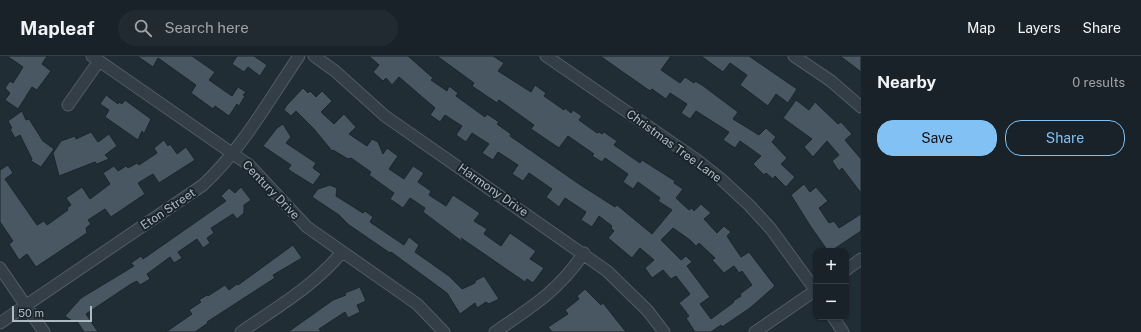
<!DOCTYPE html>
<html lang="en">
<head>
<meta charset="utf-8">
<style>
	:root { --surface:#182228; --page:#212a30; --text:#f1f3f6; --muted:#9fa4a8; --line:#363f45; --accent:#82c1f3 }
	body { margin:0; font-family:"Public Sans",sans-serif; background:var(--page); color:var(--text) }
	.controls { position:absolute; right:12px; bottom:12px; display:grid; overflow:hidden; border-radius:8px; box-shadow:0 1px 3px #0004 }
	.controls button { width:36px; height:36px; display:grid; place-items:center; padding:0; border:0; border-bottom:1px solid var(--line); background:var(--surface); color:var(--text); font:20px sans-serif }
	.scale { position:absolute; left:12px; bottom:10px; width:80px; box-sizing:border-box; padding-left:4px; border:2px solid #adb9c3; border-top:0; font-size:11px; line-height:14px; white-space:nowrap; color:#adb9c3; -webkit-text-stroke:3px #19232a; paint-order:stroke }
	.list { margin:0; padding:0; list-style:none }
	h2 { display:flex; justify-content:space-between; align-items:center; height:52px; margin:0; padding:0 16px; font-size:17px }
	h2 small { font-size:13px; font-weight:400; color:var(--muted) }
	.actions { display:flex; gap:8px; padding:12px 16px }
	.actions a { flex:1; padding:9px 0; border:1px solid var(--accent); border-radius:16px; text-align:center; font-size:14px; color:var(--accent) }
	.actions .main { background:var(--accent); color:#111 }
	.icon { flex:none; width:22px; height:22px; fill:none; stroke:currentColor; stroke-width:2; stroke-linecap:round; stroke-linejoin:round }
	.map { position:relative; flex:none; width:861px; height:276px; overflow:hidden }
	header { display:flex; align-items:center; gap:24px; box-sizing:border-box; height:56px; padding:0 20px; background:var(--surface); border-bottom:1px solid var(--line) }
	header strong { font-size:19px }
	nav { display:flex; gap:22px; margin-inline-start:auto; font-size:14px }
	.search { width:280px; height:36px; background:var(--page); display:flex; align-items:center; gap:10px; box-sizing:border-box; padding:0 14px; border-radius:22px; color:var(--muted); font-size:15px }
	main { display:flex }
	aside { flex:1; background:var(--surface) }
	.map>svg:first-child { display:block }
	.building { fill:#485761; stroke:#1b252c; fill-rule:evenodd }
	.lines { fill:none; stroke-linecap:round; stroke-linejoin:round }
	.minor-casing { stroke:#515c64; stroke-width:13 }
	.minor { stroke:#333e46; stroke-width:11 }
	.labels { text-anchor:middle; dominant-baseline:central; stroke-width:4; stroke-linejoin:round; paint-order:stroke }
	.street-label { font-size:12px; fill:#adb9c3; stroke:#19232a }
</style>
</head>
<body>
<header>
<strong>Mapleaf</strong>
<div class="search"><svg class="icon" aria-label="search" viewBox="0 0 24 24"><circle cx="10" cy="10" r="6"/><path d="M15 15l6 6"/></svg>Search here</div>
<nav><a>Map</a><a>Layers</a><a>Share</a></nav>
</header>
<main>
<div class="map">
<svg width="861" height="276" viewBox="0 0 861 276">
	<rect width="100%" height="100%" fill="#202d35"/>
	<!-- building -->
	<path class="building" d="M7 0H47L42 8 51 15 37 34 32 31 18 53 5 44 10 37 5 32 10 25 13 27 23 11Z
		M137 0H192L215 16 209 24 232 40 238 31 246 36 243 39 245 40 239 50 237 48 229 60 215 50 213 53 191 37 196 29 158 2 153 11Z
		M237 0H254L267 9 260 20 248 11 244 16 232 8Z
		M369 0H408L433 22 431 24 447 35 449 30 458 37 456 40 485 61 487 58 499 66 497 68 511 78 510 80 579 128 615 151 617 149 652 178 672 154 658 145 660 142 638 126 633 133 623 126 628 118 605 102 602 106 592 100 594 98 568 80 559 92 531 73 534 69 499 44 497 47 472 30 474 27 437 0H493L504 7 498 15 531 36 535 29 546 37 544 40 564 54 565 52 571 57 573 54 582 60 579 64 597 77 599 76 602 78 604 76 617 85 614 89 640 107 642 104 675 125 674 127 683 133 676 142 689 154 692 152 694 155 701 148 711 157 704 163 717 177 724 170 731 176 727 180 741 201 749 196 775 230 750 252 722 271 721 269 711 276H695L686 262 689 260 679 247 690 238 676 220 671 223 663 214 652 222 645 212 654 204 640 192 632 202 608 182 614 175 611 172 612 170 599 160 592 171 581 164 586 156 565 142 559 151 546 141 552 133 529 117 523 125 512 118 518 109 498 96 493 104 482 97 489 88 472 77 466 86 456 79 462 70 445 59 440 66 430 59 435 52 399 21 392 29 386 22 383 25 373 16 379 9ZM673 172 690 184 696 190 699 187 715 202 712 204 724 217 734 210 739 217 742 215 752 229 740 238 741 240 733 245 734 246 711 263 700 248 710 241 687 210 692 206 686 200 681 204 661 184Z
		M600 0H671L661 14 680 27 685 21 694 27 695 25 702 29 738 56 733 63 759 79 766 72 776 81 772 86 787 102 781 108 795 121 786 131 775 120 773 123 766 117 764 119 753 108 761 100 740 85 735 92 723 84 729 76 696 55 690 63 681 57 687 48 670 37 666 43 652 33 650 35Z
		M701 0H749L797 33 788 47 776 38 768 50 740 29 747 19 730 7 723 16Z
		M840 0H861V16L852 9Z
		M303 32 308 37 310 35 316 41 322 35 332 45 321 56 334 68 344 58 356 71 349 78 367 90 372 83 378 86 383 98 387 92 398 100 389 113 404 123 413 110 424 117 418 126 431 135 429 139 446 150 453 139 480 157 474 165 487 173 484 178 501 190 510 177 536 195 530 203 544 212 533 227 527 223 525 226 461 182 464 187 423 156 425 152 410 142 403 152 390 143 394 137 369 119 371 116 351 102 348 103 333 94 332 95 314 73 296 55 291 60 284 54 286 50Z
		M106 39 118 48 119 46 122 48 125 44 151 63 144 78 142 75 138 84 105 61 109 54 100 48Z
		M796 44 809 54 815 46 838 68 841 66 852 78 845 84 861 103V137L842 112 839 115 832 105 839 99 827 85 813 101 804 91 812 83 783 62Z
		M22 55 26 64 29 63 43 85 54 93 41 111 31 105 32 103 20 79 15 82 10 73 12 72 8 65Z
		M283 68 291 81 286 87 316 107 313 112 321 118 313 129 292 116 288 113 291 109 263 90 277 72Z
		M91 76 98 86 109 78 117 90 105 99 109 103 97 108 95 106 59 120 53 97 61 85 75 80 76 83Z
		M164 84 168 90 170 88 177 98 186 91 195 104 159 127 153 118 138 127 145 138 111 161 105 153 88 164 91 168 86 172 87 177 36 211 27 198 19 204 9 188 13 185 0 166V114L8 109 13 117 5 123 37 169 44 165 47 169 68 154 67 152 71 149 66 142 82 131 90 143 110 128 103 117 114 110 118 115 126 110 128 112 137 107 139 109 157 97 154 92Z
		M804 128 810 136 816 131 828 145 819 152 829 167 834 165 839 172 861 158V175L831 195H828L811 171 791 139Z
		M330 129 337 132 336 140 363 157 365 155 373 161 370 166 404 189 409 181 419 189 415 196 449 220 462 233 475 227V225L484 220 499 243 489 248 486 246 477 252 475 247 460 258 447 237 391 196 390 197 349 169 339 159 312 141 318 133Z
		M241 131 251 144 244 149V157L237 163 233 158 211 172 214 177 207 182 210 187 203 192 197 183 178 196 182 202 174 207 170 201 147 218 150 223 140 229 137 225 131 228 86 258 98 276H84L77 265 75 267 65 260 81 242 134 210 131 207 141 200 143 203 226 145 221 140 229 132 235 137Z
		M293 189 302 202 273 219 275 222 207 266 208 267 195 276H166L192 258 189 254 201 246 199 244 207 239 208 240 225 229 229 234 237 228 238 229Z
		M360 231 366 245 357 249 360 256 348 262 345 256 319 273 321 276H288L333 244 346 239 345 237Z
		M585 233 601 249 603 247 626 276H552L548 271 568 258 565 254 579 243 577 240Z"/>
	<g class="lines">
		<!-- minor casing -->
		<g class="minor-casing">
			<path id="minor" d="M92 0 249 109 307 171 417 248 444 276
				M314 0 335 15 385 60 607 215 648 255 664 276
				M546 0 697 104 721 123 750 150 771 173 816 235
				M794 0 831 25 861 51
				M68 49 99 5
				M0 212 44 276
				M846 214 861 203
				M833 261 843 276
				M0 267 203 129C242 93 269 44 299 0
				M241 276C277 251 314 230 342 196
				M495 276C533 250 557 236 584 197
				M755 276 816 234"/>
		</g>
		<!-- minor -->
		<use href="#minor" class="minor"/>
	</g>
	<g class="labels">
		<!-- street labels -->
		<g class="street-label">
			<text transform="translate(674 90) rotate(36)">Christmas Tree Lane</text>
			<text transform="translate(271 134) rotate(46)">Century Drive</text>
			<text transform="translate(493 134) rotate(35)">Harmony Drive</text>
			<text transform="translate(168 153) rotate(-34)">Eton Street</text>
		</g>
	</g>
</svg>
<div class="controls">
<button>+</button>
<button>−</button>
</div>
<div class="scale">50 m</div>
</div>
<aside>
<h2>Nearby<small>0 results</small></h2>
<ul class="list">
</ul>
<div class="actions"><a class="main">Save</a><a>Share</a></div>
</aside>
</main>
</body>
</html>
